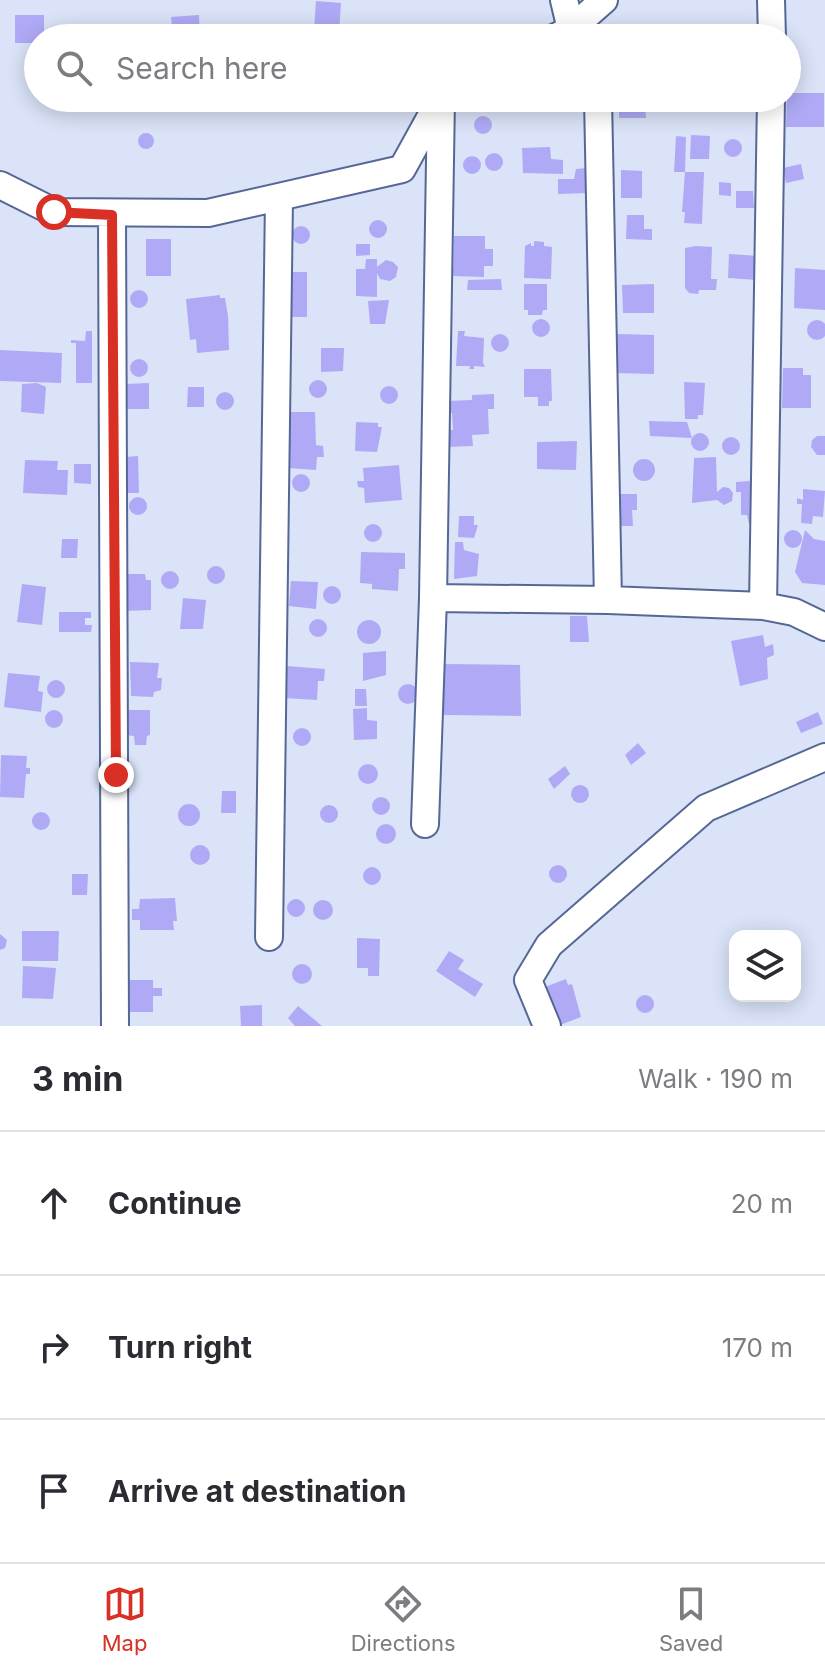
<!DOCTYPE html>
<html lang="en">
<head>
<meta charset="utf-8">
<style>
	:root { --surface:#fff; --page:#f2f2f3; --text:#2b2b33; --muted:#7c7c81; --line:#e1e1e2; --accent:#d93025 }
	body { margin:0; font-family:Inter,sans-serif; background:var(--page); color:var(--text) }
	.controls { position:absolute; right:24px; bottom:24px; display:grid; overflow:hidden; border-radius:16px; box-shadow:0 4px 20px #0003 }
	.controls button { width:72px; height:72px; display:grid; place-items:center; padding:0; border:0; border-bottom:2px solid var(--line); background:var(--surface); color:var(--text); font:40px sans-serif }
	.stop { position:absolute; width:24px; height:24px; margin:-18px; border:6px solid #d93025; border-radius:50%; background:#fff }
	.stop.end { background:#d93025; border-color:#fff; box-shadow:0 2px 8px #0008 }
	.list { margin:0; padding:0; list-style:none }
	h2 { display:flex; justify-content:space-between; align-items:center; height:104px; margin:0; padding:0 32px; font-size:34px }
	h2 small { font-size:26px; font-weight:400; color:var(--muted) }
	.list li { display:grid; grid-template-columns:52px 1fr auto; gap:24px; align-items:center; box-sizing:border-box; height:144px; padding:0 32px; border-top:2px solid var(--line) }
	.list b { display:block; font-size:30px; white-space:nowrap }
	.list em { font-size:26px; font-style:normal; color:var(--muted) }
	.icon { flex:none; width:44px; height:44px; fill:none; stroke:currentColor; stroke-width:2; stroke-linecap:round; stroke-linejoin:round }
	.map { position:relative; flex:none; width:825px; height:1026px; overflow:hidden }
	.search { position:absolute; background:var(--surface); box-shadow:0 4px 20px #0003; left:24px; right:24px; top:24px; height:88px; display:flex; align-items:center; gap:20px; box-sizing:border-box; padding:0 28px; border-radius:44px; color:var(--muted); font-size:30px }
	.sheet { height:536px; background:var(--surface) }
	nav { display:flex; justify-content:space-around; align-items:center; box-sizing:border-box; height:112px; border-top:2px solid var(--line); background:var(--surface); font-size:22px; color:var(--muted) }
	nav a { display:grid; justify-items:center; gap:4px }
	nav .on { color:var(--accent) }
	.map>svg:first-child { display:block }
	.building { fill:#b0aaf6 }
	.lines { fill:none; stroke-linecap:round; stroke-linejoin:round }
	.minor-casing { stroke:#556895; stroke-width:30 }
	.minor { stroke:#fff; stroke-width:26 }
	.route { stroke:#d93025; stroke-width:10 }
</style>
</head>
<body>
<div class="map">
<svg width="825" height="1026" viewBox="0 0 825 1026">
	<rect width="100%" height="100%" fill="#dae3f8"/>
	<!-- building -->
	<path class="building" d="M316 1 341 3 339 33 314 30Z
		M15 15H44V38H38V43H15Z
		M199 15 200 38H173L171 17Z
		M254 32 261 33 265 38H247Z
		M787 93H824V127H786Z
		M138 98H162V105H138Z
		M619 98H638V104H645L646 118H619Z
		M474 125a9 9 0 1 1 18 0a9 9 0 1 1-18 0Z
		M138 141a8 8 0 1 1 16 0a8 8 0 1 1-16 0Z
		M691 135 710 136 709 159H690Z
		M676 136 686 137 685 172H674Z
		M724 148a9 9 0 1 1 18 0a9 9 0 1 1-18 0Z
		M550 147 551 159 563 160V174L523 173 522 148Z
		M485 162a9 9 0 1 1 18 0a9 9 0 1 1-18 0Z
		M463 165a9 9 0 1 1 18 0a9 9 0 1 1-18 0Z
		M801 164 804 179 786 183 783 168Z
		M587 168 586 193 558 194V179H574L576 169Z
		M621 170 642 171V198H621Z
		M685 172H704L702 224 684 223 685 212H682Z
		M719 182 731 183V196L719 195Z
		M736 191H753L754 208H736Z
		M627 215H644V229H652V240L626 239Z
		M369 229a9 9 0 1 1 18 0a9 9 0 1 1-18 0Z
		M292 235a9 9 0 1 1 18 0a9 9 0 1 1-18 0Z
		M454 236H485V249H493V266H484V277L453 276Z
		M146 239H171V276H146Z
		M534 241 544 242V246L552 247 551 279 524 278 525 246 531 243V246H534Z
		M356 244H370V255L356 256Z
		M696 246 712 247 711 279H717L716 290H699L698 294 689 293 685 288V248Z
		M729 254 759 256 757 280 728 278Z
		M366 259H377V267L386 260 393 262 398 267 396 277 390 281 380 279 377 273V297L356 296V269H365Z
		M795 268 825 270V310L794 308Z
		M288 272H307V317H288Z
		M501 279 502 290H467L468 280Z
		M524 284H547V310H543L542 315H528V310H524Z
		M654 284V313H623L622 285Z
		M130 299a9 9 0 1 1 18 0a9 9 0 1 1-18 0Z
		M220 295V298H225L228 316 229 350 197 353 196 339 190 340 186 299Z
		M389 300 385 324H370L368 301Z
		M532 328a9 9 0 1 1 18 0a9 9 0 1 1-18 0Z
		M807 330a10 10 0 1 1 20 0a10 10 0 1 1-20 0Z
		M86 331H92V383H76V343H71V340L85 341Z
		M458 331H465L464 336 484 338 483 363 485 367 474 366V369H469L470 366H456Z
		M617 334 654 335V374L616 373Z
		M491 343a9 9 0 1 1 18 0a9 9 0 1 1-18 0Z
		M321 348H344L343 371 321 372Z
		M0 350 62 353 61 383 0 381Z
		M130 368a9 9 0 1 1 18 0a9 9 0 1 1-18 0Z
		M783 368H803V375H811V408H782Z
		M524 369H551L552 401H549V406H538V397H524Z
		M309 389a9 9 0 1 1 18 0a9 9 0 1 1-18 0Z
		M684 382 705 383 703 415H698V419H685Z
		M37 383 46 387 44 414 21 412 22 384Z
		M149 383V409H126V384Z
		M380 395a9 9 0 1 1 18 0a9 9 0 1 1-18 0Z
		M188 387H204V407H187Z
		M216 401a9 9 0 1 1 18 0a9 9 0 1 1-18 0Z
		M494 394V409H488L489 434 472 435 473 446 447 447 446 430H453L452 413H448L447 401 472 400V395Z
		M288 412H315L316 445 323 446 324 457H317L316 470 288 468Z
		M649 421 687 422 692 438 650 436Z
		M356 422 378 423V427H382L377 452 355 451Z
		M691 442a9 9 0 1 1 18 0a9 9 0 1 1-18 0Z
		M817 436H825V455H817L811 447 812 440Z
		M722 446a9 9 0 1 1 18 0a9 9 0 1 1-18 0Z
		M577 441 576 470 537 469V442Z
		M138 456 139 493H117L126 457Z
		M716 457 717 492 723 487 729 488 733 493 732 501 724 505 717 500 692 503 694 458Z
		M633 470a11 11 0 1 1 22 0a11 11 0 1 1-22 0Z
		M25 460 58 461 57 470H68L67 495 23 493Z
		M74 464H91V484L74 483Z
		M399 465 402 500 365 503 364 488 358 487 357 481H364L363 468Z
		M292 483a9 9 0 1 1 18 0a9 9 0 1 1-18 0Z
		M749 481 756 483V524H749L747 515H741V492H736V482Z
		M803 489 825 491 823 517 813 516 812 524 801 523 802 504H797V498L803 500Z
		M614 494H637V510H632L633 526H613Z
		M129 506a9 9 0 1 1 18 0a9 9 0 1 1-18 0Z
		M459 516H474V525H478L474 538 458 537Z
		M364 533a9 9 0 1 1 18 0a9 9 0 1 1-18 0Z
		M805 530 814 539 825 541V585L802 583 795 572Z
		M784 539a9 9 0 1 1 18 0a9 9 0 1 1-18 0Z
		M62 539H78L77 558H61Z
		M455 542H463L464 550 479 554 477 576 454 579Z
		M361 552 405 553V569H399L398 591 372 589V584L360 583Z
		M207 575a9 9 0 1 1 18 0a9 9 0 1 1-18 0Z
		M161 580a9 9 0 1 1 18 0a9 9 0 1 1-18 0Z
		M124 574H145L146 580H151V610L124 611Z
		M291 581 318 582 316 609 289 606Z
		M22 584 46 587 42 625 17 622Z
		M323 595a9 9 0 1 1 18 0a9 9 0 1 1-18 0Z
		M183 598 206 600 203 629H180Z
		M59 612H91V618H85V625H92L91 632H59Z
		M570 616H587L589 642H570Z
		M309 628a9 9 0 1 1 18 0a9 9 0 1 1-18 0Z
		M357 632a12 12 0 1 1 24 0a12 12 0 1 1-24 0Z
		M763 635 765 647 773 644 774 655 767 658 768 679 740 686 731 641Z
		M386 651V675L363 681V653Z
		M130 662 159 663 157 678H162L161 690 154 692 153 697 131 696Z
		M444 664 520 665 521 716 444 715Z
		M287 666 325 669 324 681H318L317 700 284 698Z
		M8 673 40 676 38 691 43 692 41 712 4 707Z
		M47 689a9 9 0 1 1 18 0a9 9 0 1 1-18 0Z
		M398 694a10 10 0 1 1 20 0a10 10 0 1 1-20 0Z
		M355 689H366L367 706H355Z
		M367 708V720L377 721V739L354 740 353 709Z
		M126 710H150V735L147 736 146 745H135L134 736 125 735Z
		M45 719a9 9 0 1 1 18 0a9 9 0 1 1-18 0Z
		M818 712 823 724 801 733 796 722Z
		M293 737a9 9 0 1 1 18 0a9 9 0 1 1-18 0Z
		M638 743 646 753 631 765 625 755Z
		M1 755 27 756 26 768H30V774H26L24 798 0 797Z
		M358 774a10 10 0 1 1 20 0a10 10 0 1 1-20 0Z
		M565 766 570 774 554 789 548 779Z
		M571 794a9 9 0 1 1 18 0a9 9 0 1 1-18 0Z
		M222 791H236V813H221Z
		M372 806a9 9 0 1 1 18 0a9 9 0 1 1-18 0Z
		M178 815a11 11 0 1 1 22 0a11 11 0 1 1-22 0Z
		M320 814a9 9 0 1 1 18 0a9 9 0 1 1-18 0Z
		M32 821a9 9 0 1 1 18 0a9 9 0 1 1-18 0Z
		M376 834a10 10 0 1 1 20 0a10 10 0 1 1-20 0Z
		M190 855a10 10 0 1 1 20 0a10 10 0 1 1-20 0Z
		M549 874a9 9 0 1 1 18 0a9 9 0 1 1-18 0Z
		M363 876a9 9 0 1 1 18 0a9 9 0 1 1-18 0Z
		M72 874H88L87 895H72Z
		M175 898 177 921H173L174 930H140V920H132V909H139L140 899Z
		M287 908a9 9 0 1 1 18 0a9 9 0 1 1-18 0Z
		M313 910a10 10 0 1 1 20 0a10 10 0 1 1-20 0Z
		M22 931H59L58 961H22Z
		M0 934 7 940 5 948 0 950Z
		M357 938 380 939 379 976H368V968H357Z
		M449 951 464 960 458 969 483 984 475 997 436 971Z
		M292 974a10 10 0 1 1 20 0a10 10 0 1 1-20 0Z
		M23 966 56 968 53 999 22 998Z
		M566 979 568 985 572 984 581 1017 560 1025 545 987Z
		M124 980H153V988H162V996H153V1012H124Z
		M636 1004a9 9 0 1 1 18 0a9 9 0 1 1-18 0Z
		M262 1005V1026H241L240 1006Z
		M298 1006 322 1026H295L288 1018Z"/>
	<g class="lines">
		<!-- minor casing -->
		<g class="minor-casing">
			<path id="minor" d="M564 0 573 38
				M771 0 772 38
				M554 38 570 30 604 0
				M598 98 608 600
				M0 185 54 212 208 213 402 169 440 100
				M112 215 115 1026
				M433 598 608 600 763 606 794 612 825 627
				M763 606 771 98
				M425 824 433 598 441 98
				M269 937 279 199
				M547 1026 528 980 549 945 706 808 825 757"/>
		</g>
		<!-- minor -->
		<use href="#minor" class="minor"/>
	</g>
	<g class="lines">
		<!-- route -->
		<path class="route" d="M54 212 112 215 116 775"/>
	</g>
</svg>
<div class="controls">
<button><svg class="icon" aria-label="layers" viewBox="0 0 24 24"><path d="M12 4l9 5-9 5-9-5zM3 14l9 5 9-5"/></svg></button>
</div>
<div class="stop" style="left:54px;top:212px"></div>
<div class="stop end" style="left:116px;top:775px"></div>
<div class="search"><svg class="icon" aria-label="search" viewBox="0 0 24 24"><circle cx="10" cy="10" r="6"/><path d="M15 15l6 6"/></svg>Search here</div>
</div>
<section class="sheet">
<h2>3 min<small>Walk · 190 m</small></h2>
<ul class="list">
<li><svg class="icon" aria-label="ahead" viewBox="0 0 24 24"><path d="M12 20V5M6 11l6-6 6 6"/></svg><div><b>Continue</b></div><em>20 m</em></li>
<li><svg class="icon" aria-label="right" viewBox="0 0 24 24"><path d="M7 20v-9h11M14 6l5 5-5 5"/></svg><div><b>Turn right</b></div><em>170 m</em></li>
<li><svg class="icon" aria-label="arrive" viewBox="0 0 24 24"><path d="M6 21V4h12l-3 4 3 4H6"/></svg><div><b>Arrive at destination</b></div></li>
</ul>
</section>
<nav>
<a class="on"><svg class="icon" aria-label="map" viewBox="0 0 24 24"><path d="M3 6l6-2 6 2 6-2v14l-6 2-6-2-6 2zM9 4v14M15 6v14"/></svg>Map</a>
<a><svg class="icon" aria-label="directions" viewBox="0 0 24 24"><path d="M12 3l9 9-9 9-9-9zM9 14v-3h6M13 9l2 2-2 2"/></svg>Directions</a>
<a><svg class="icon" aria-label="saved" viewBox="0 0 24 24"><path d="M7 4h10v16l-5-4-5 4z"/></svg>Saved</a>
</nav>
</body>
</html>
